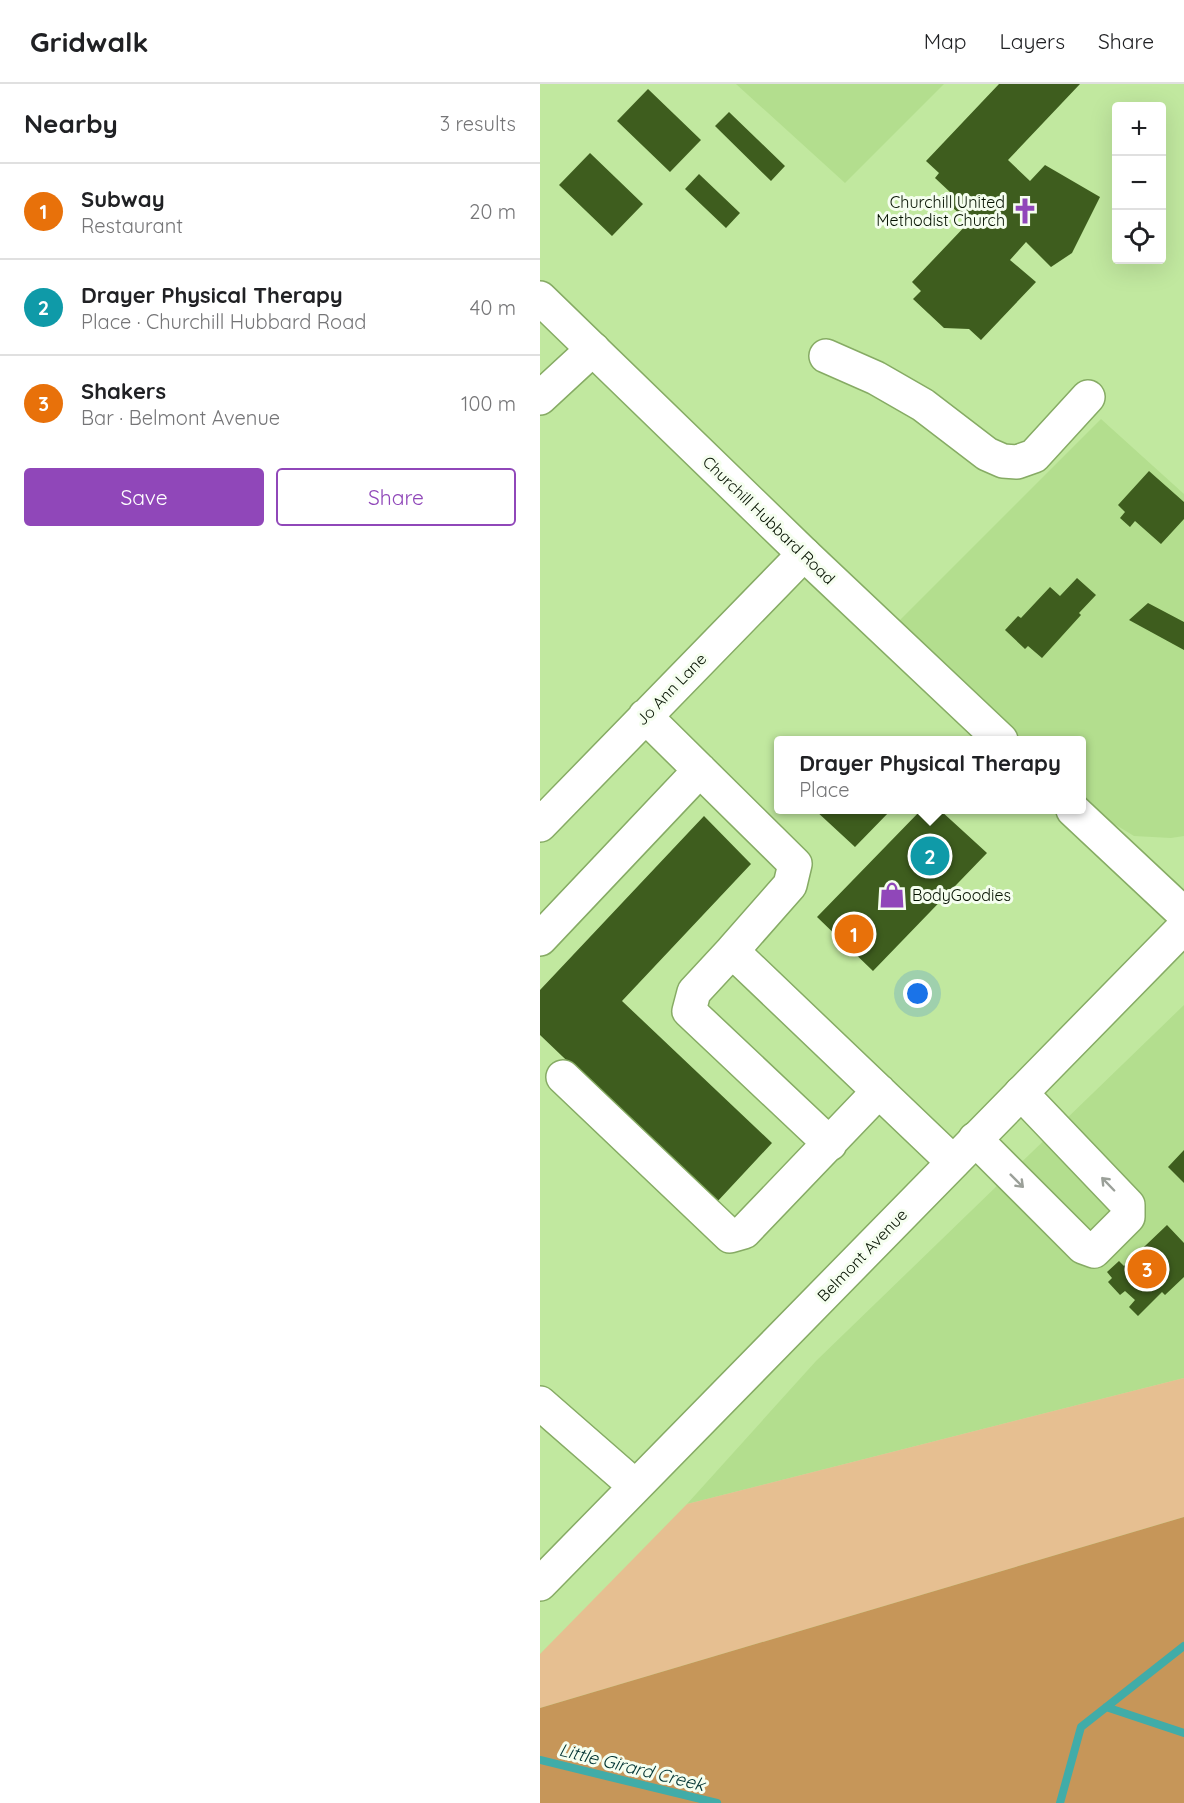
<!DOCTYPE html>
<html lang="en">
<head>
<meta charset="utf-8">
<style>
	:root { --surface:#fff; --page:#f6f6f6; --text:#202124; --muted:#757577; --line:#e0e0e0; --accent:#9047b9 }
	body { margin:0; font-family:Quicksand,sans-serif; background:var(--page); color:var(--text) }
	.controls { position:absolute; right:18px; top:18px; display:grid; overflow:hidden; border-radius:6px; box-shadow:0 6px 24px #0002 }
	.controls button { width:54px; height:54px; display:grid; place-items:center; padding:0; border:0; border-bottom:2px solid var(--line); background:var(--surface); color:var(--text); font:30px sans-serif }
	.you { position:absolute; left:378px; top:910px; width:21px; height:21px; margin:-15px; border:4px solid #fff; border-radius:50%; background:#1a73e8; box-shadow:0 0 0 9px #1a73e833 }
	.badge { display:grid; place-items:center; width:39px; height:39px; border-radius:50%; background:var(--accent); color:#fff; font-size:20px; font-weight:700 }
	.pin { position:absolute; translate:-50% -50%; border:3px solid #fff; box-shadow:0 2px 6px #0006 }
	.popup { position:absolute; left:234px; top:652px; width:312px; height:78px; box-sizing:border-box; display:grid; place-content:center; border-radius:6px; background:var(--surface); filter:drop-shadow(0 2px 4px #0005); font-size:20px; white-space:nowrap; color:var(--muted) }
	.popup b { font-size:22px; color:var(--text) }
	.popup::after { content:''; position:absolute; left:50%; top:100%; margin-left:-12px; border:12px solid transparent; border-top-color:var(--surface) }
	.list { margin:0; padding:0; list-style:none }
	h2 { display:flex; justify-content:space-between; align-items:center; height:78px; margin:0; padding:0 24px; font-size:26px }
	h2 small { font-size:20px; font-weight:400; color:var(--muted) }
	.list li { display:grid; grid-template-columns:39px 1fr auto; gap:18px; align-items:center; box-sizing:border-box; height:96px; padding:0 24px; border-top:2px solid var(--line) }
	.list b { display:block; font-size:22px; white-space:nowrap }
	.list p { margin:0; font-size:20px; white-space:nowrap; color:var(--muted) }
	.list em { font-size:20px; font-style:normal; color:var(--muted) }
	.actions { display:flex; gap:12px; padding:18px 24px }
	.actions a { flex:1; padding:14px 0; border:2px solid var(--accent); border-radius:6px; text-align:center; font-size:21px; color:var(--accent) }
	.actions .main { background:var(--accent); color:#fff }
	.icon { flex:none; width:33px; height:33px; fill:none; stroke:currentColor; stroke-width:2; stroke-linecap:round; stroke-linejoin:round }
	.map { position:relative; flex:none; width:644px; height:1719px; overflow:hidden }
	header { display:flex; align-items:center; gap:36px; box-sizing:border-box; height:84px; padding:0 30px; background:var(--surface); border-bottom:2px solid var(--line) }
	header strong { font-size:28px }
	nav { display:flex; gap:33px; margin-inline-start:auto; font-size:21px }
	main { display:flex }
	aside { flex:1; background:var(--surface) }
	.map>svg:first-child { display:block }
	.built { fill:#b3de8e }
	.green { fill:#e6bf91 }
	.forest { fill:#c69659 }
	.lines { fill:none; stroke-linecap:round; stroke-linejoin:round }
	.stream { stroke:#41aca8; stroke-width:8 }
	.building { fill:#3e5d1e }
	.minor-casing { stroke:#86ab64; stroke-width:36 }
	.major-casing { stroke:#86ab64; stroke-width:36 }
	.minor { stroke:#fff; stroke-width:33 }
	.major { stroke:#fff; stroke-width:33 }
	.oneway { stroke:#9ba099 }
	.labels { text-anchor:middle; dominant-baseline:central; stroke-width:6; stroke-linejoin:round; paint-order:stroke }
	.poi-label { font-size:16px; fill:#051200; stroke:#f5feef; text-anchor:end }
	.street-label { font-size:16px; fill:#051200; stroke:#f5feef }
	.water-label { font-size:18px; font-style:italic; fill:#003332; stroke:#f5feef }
</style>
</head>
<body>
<header>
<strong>Gridwalk</strong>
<nav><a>Map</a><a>Layers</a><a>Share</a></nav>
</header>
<main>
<aside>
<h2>Nearby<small>3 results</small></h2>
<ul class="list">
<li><span class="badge" style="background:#e8710a">1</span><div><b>Subway</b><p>Restaurant</p></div><em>20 m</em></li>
<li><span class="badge" style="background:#0f9aa8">2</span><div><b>Drayer Physical Therapy</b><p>Place · Churchill Hubbard Road</p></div><em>40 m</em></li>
<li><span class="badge" style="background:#e8710a">3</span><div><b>Shakers</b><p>Bar · Belmont Avenue</p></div><em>100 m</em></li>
</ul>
<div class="actions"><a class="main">Save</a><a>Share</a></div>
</aside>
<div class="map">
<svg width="644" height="1719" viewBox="0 0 644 1719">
	<rect width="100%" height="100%" fill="#c1e89f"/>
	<!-- built -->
	<path class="built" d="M196 0H404L305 99Z
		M561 335 644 410V752L631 754 594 752 566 735 542 711V656H483L358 538Z
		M644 921V1294L147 1420 276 1277Z"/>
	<!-- green -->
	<path class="green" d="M644 1294V1433L0 1624V1570L147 1420Z"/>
	<!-- forest -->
	<path class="forest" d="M644 1433V1719H0V1624Z"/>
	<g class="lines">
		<!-- stream -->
		<path class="stream" d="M566 1623 644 1649
			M0 1676 177 1719
			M520 1719 541 1643 644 1562"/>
	</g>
	<!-- building -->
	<path class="building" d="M459 0H540L468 76 490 97 505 81 560 113 532 169 511 183 486 158 470 176 496 198 441 256 429 245 404 244 373 215 381 207 372 198 429 138 404 116 411 109 395 94 399 89 386 77Z
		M108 5 161 56 130 88 77 37Z
		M189 28 245 82 231 97 175 42Z
		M50 69 103 120 72 152 19 101Z
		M159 90 200 129 186 144 145 105Z
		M609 387 644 418V435L621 460 595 437 590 443 580 434 585 428 578 421Z
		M537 494 556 511 539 529 541 531 502 574 488 562 485 565 465 546 478 532 481 534 510 503 520 512Z
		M608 519 644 538V566L589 536Z
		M275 726H351L315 763Z
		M381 726H400L447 769 333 887 277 833Z
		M164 732 211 780 82 917 232 1059 176 1119 0 951V906Z
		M644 1066V1099L628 1083Z
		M627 1141 644 1159V1193L625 1211 622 1208 598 1232 589 1223 595 1216 585 1207 580 1211 568 1198 572 1194 567 1188 579 1177 584 1182Z"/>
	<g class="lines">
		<!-- minor casing -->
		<g class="minor-casing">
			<path id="minor" d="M286 272 336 294 383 321 447 370 463 377 477 378 494 372 548 313
				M0 314 53 265
				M105 632 255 780 250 801 192 867 413 1078
				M0 741 264 470
				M0 855 160 686
				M192 867 154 908 149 927 290 1060
				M23 993 190 1152 204 1148 339 1007
				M435 1055 543 1163 554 1167 588 1133V1121L481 1009
				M0 1319 95 1402"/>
		</g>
		<!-- major casing -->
		<g class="major-casing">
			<path id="major" d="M0 214 264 470 461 656
				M533 726 644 830
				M0 1500 644 843"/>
		</g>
		<!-- minor -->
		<use href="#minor" class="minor"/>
		<!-- major -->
		<use href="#major" class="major"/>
	</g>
	<!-- one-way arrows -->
	<defs><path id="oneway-shaft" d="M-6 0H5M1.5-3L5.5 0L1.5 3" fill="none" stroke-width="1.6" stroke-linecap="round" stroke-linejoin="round" transform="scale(1.5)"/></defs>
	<g class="oneway">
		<use href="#oneway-shaft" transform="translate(477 1097) rotate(45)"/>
		<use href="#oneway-shaft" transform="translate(568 1100) rotate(-134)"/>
	</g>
	<!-- icons -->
	<defs>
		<g id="church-bare" transform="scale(2.07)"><path d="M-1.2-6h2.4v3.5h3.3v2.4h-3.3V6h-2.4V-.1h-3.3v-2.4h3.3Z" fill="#9047b9" stroke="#f5feef" stroke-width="2.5" paint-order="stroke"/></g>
		<g id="shop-bare" transform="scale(2.07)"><path d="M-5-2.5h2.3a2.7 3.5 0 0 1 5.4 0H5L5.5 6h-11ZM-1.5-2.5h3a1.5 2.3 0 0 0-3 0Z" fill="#9047b9" stroke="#f5feef" stroke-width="2.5" paint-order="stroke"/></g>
	</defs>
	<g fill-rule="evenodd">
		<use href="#church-bare" x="485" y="127"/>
		<use href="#shop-bare" x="352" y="811"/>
	</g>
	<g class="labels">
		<!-- poi labels -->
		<g class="poi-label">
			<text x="465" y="118">Churchill United<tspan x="465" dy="18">Methodist Church</tspan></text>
			<text x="372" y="811" text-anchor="start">BodyGoodies</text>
		</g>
		<!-- street labels -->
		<g class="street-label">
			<text transform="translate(229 436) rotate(44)">Churchill Hubbard Road</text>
			<text transform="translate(131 605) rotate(-46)">Jo Ann Lane</text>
			<text transform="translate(322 1171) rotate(-46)">Belmont Avenue</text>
		</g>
		<!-- water labels -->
		<g class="water-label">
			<text transform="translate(92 1683) rotate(14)">Little Girard Creek</text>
		</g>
	</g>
</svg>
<div class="controls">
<button>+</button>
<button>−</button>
<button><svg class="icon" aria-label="locate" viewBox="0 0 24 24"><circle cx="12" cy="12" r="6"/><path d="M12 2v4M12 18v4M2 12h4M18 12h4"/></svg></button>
</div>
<div class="you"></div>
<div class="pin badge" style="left:314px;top:850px;background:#e8710a">1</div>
<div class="pin badge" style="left:390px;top:772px;background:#0f9aa8">2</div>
<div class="popup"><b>Drayer Physical Therapy</b>Place</div>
<div class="pin badge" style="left:607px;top:1185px;background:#e8710a">3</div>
</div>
</main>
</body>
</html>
